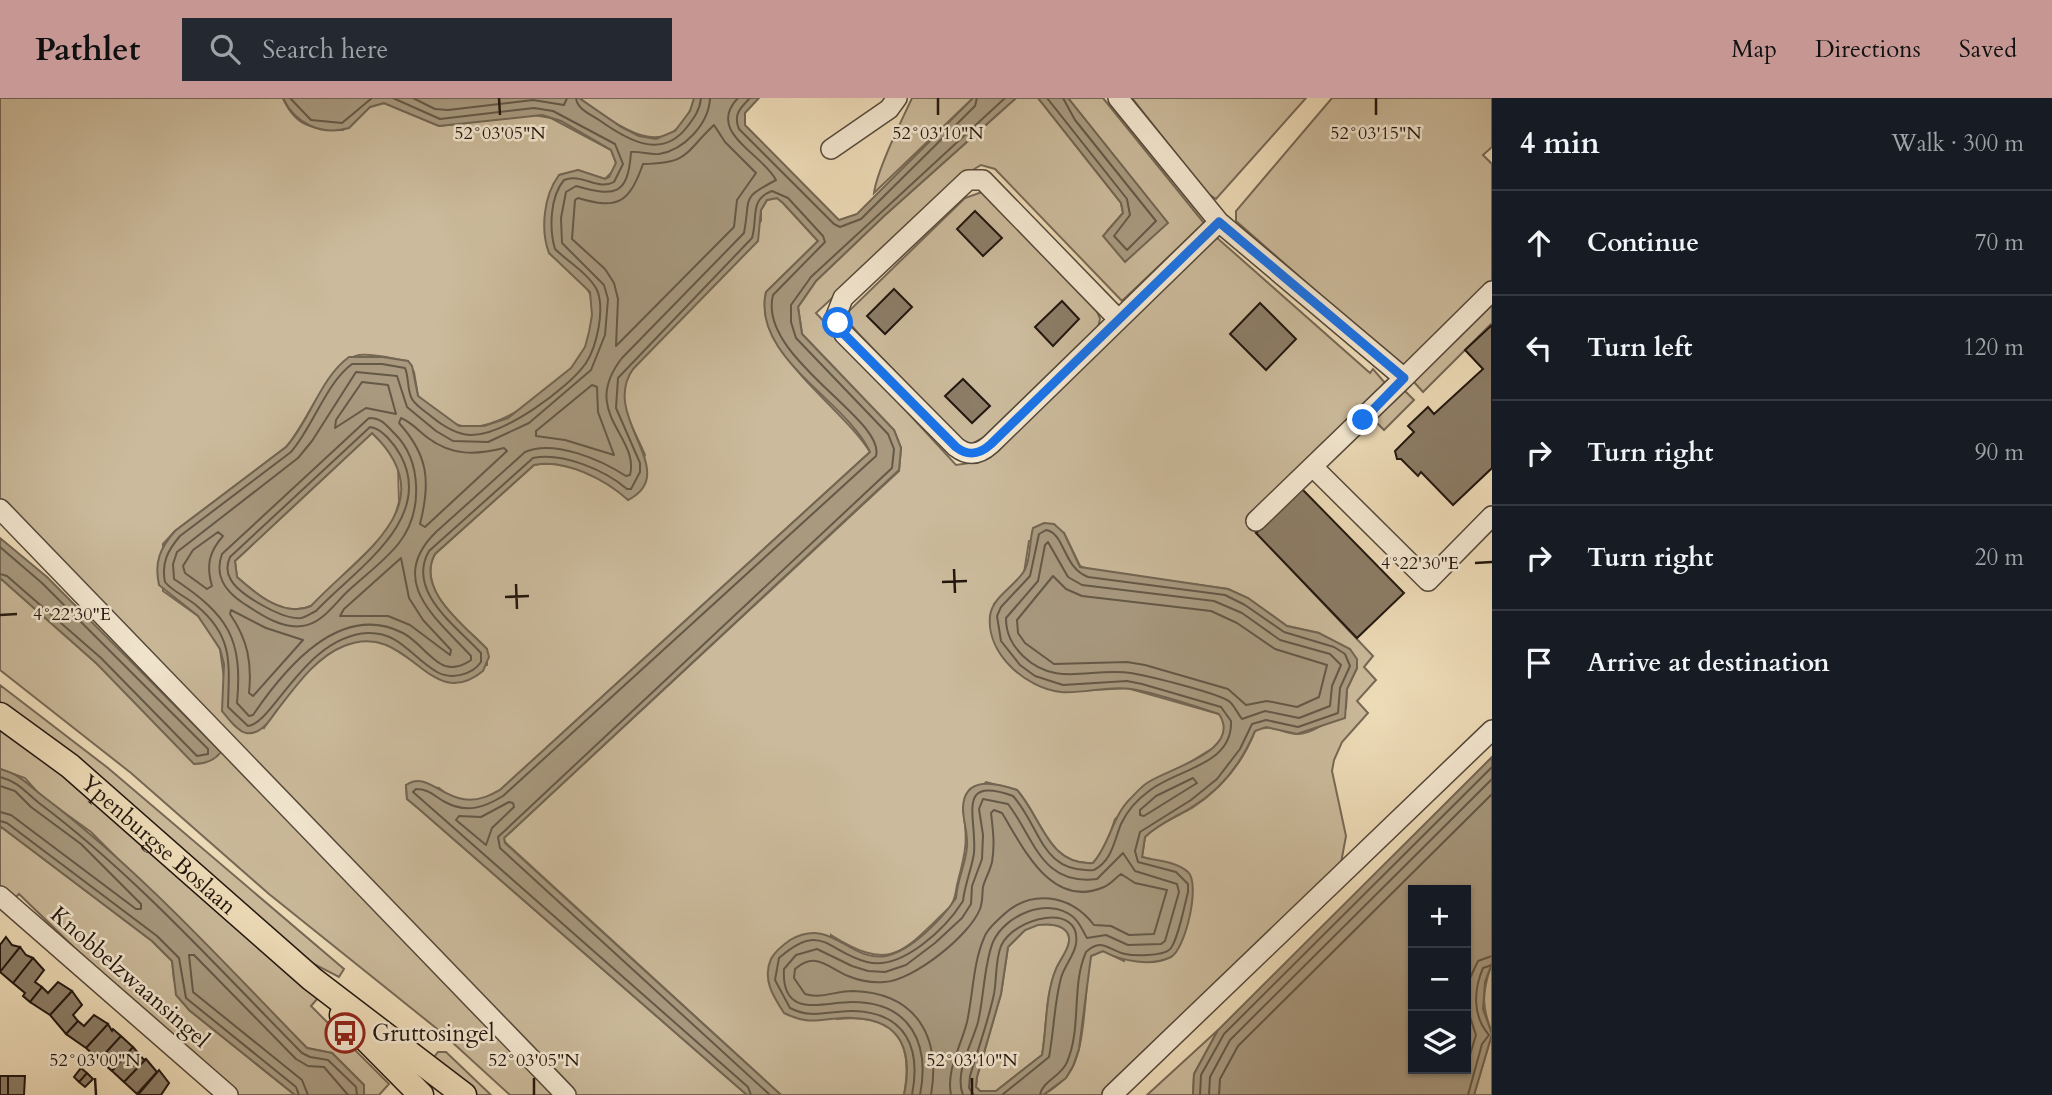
<!DOCTYPE html>
<html lang="en">
<head>
<meta charset="utf-8">
<style>
	:root { --surface:#171b24; --page:#242831; --text:#f1f3f6; --muted:#9ea1a6; --line:#363941; --accent:#c59692 }
	body { margin:0; font-family:Cardo,serif; background:var(--page); color:var(--text) }
	.controls { position:absolute; right:21px; bottom:21px; display:grid; overflow:hidden; border-radius:0px; box-shadow:0 2px 5px #0004 }
	.controls button { width:63px; height:63px; display:grid; place-items:center; padding:0; border:0; border-bottom:2px solid var(--line); background:var(--surface); color:var(--text); font:35px sans-serif }
	.stop { position:absolute; width:21px; height:21px; margin:-16px; border:5px solid #1a73e8; border-radius:50%; background:#fff }
	.stop.end { background:#1a73e8; border-color:#fff; box-shadow:0 2px 7px #0008 }
	.list { margin:0; padding:0; list-style:none }
	h2 { display:flex; justify-content:space-between; align-items:center; height:91px; margin:0; padding:0 28px; font-size:30px }
	h2 small { font-size:23px; font-weight:400; color:var(--muted) }
	.list li { display:grid; grid-template-columns:46px 1fr auto; gap:21px; align-items:center; box-sizing:border-box; height:105px; padding:0 28px; border-top:2px solid var(--line) }
	.list b { display:block; font-size:26px; white-space:nowrap }
	.list em { font-size:23px; font-style:normal; color:var(--muted) }
	.icon { flex:none; width:38px; height:38px; fill:none; stroke:currentColor; stroke-width:2; stroke-linecap:round; stroke-linejoin:round }
	.map { position:relative; flex:none; width:1492px; height:997px; overflow:hidden }
	header { display:flex; align-items:center; gap:42px; box-sizing:border-box; height:98px; padding:0 35px; background:var(--accent); color:#111 }
	header strong { font-size:33px }
	nav { display:flex; gap:38px; margin-inline-start:auto; font-size:24px }
	.search { width:490px; height:63px; background:var(--page); display:flex; align-items:center; gap:18px; box-sizing:border-box; padding:0 24px; border-radius:0px; color:var(--muted); font-size:26px }
	main { display:flex }
	aside { flex:1; background:var(--surface) }
	.map>svg:first-child { display:block }
	.green { fill:#cbba9b; stroke:#766855; stroke-width:2 }
	.water { fill:#a8997f; stroke:#726552; stroke-width:2; fill-rule:evenodd }
	.lines { fill:none; stroke-linecap:round; stroke-linejoin:round }
	.shore { stroke:#645847; stroke-width:2 }
	.building { fill:#8c7d67; stroke:#21160f; stroke-width:2 }
	.minor-casing { stroke:#544839; stroke-width:22 }
	.major-casing { stroke:#21160f; stroke-width:27 }
	.minor { stroke:#f4e8d1; stroke-width:19 }
	.major { stroke:#eedcb8; stroke-width:24 }
	.route { stroke:#1a73e8; stroke-width:9 }
	.ticks { fill:none; stroke:#21160f; stroke-width:2.5 }
	.labels { text-anchor:middle; dominant-baseline:central; stroke-width:5; stroke-linejoin:round; paint-order:stroke }
	.street-label { font-size:23px; fill:#21160f; stroke:#f4e8d1 }
	.poi-label { font-size:23px; fill:#21160f; stroke:#f4e8d1; text-anchor:start }
	.ticks-label { font-size:18px; text-anchor:middle; fill:#21160f; stroke:#f4e8d1; stroke-width:5; stroke-linejoin:round; paint-order:stroke }
</style>
</head>
<body>
<header>
<strong>Pathlet</strong>
<div class="search"><svg class="icon" aria-label="search" viewBox="0 0 24 24"><circle cx="10" cy="10" r="6"/><path d="M15 15l6 6"/></svg>Search here</div>
<nav><a>Map</a><a>Directions</a><a>Saved</a></nav>
</header>
<main>
<div class="map">
<svg width="1492" height="997" viewBox="0 0 1492 997">
	<rect width="100%" height="100%" fill="#eedcb8"/>
	<filter id="stains"><feTurbulence type="fractalNoise" baseFrequency=".00286" numOctaves="4"/><feColorMatrix values="0 0 0 0 .2 0 0 0 0 .09 0 0 0 0 .02 0 0 0 .5 -.17"/></filter>
	<radialGradient id="worn" r=".72"><stop offset=".6" stop-color="#630" stop-opacity="0"/><stop offset="1" stop-color="#630" stop-opacity=".3"/></radialGradient>
	<!-- green -->
	<path class="green" d="M0 0H283C296 30 314 31 343 32L370 9 384 5 439 28 534 17 551 20 611 52 616 65 614 72 605 81 578 72 559 77 549 155C561 166 583 180 590 196 598 213 589 248 578 262 559 289 496 336 462 328 445 325 431 309 418 298L414 274 408 263C393 261 374 255 359 257 329 263 307 326 286 349L175 433 163 446V493L198 518 213 539 220 551 224 580 264 630C287 595 330 533 379 543 393 546 400 556 412 562 423 567 472 566 487 567V551C465 528 415 492 435 456L534 367C565 360 606 382 628 401L645 357C633 327 611 301 633 271L761 123V112L767 102 777 100 783 105 818 143 766 194C753 253 842 308 870 354L500 692 477 704 468 703 449 698 439 690 406 687 407 701 419 711 747 997H510L441 934 269 796 131 675 0 572V480L96 565 220 654 0 424Z
		M579 0H694V3C669 72 617 26 579 0Z
		M912 0H973L874 95C877 72 901 24 912 0Z
		M1016 0H1038L1121 105 1123 115 1107 133 1125 163 1167 125 1068 0H1103L1204 125 1122 203 995 71 981 67 966 76 816 215 956 367 976 364 1215 138 1370 275 1373 271 1385 285 1246 424 1373 558 1364 569 1376 582 1357 603 1368 615 1342 644 1334 662 1332 673 1346 738 1341 765 1103 997H1043C1051 992 1059 987 1065 980 1088 957 1083 890 1091 858L1103 853 1124 863 1150 761 1142 759 1145 739C1158 726 1176 719 1192 710 1221 691 1243 664 1255 633 1270 624 1283 636 1298 636 1312 636 1335 619 1346 610L1347 591 1357 570 1319 535 1287 528 1248 500 1228 491 1089 472 1080 468 1064 435 1029 443 1024 475 994 506 1063 594 1127 590 1219 616 1225 625 1224 638 1213 650 1187 666 1115 721 1105 751 1093 765C1048 768 1042 720 1017 692L986 684 963 711C968 742 966 753 958 783 955 793 957 799 950 809 903 853 893 876 831 837L837 921C896 915 914 943 904 997H781L505 744 504 740 899 373 901 350 894 332 802 236 798 209 816 183 884 118Z
		M1132 0H1306L1216 101 1207 95Z
		M1332 0H1492V49L1483 57 1492 66V185L1404 270 1236 123V113Z
		M982 94 1095 208 1100 221 1097 234 984 339 972 346 963 344 858 235 851 227 849 213 965 100Z
		M1492 206V225L1423 294 1413 283Z
		M1404 292 1414 302 1384 332 1374 322Z
		M372 335 391 354 398 367 399 404 394 421 387 435 311 508C284 520 256 496 237 479L235 463Z
		M0 587 108 670 344 871 339 879 308 863 75 660 0 605Z
		M0 629 46 662 318 900 311 908 389 986 379 997H364V987L332 955 307 950 91 734 40 697 25 680 0 671Z
		M0 728 152 843 172 863 174 882 189 912 295 997H238L149 922 19 796 15 800 0 789Z
		M1038 826C1048 826 1063 826 1068 836 1073 847 1060 861 1056 871 1045 898 1047 930 1042 957L996 993H980L976 989 977 979 1001 896 1008 849 1025 832Z
		M1492 865V935C1481 907 1482 894 1492 865Z
		M1218 932 1194 976 1193 997H1147Z
		M1492 936V997H1474Z
		M438 954H446L491 997H470L431 963Z"/>
	<!-- water -->
	<path class="water" d="M283 0H579L621 29 639 38 656 41 675 33 690 13 694 0H759L745 15V27L839 122 857 116 973 0H1016L884 118 816 183 798 209 802 236 894 332 901 350 899 372 504 740 505 745 781 997H747L419 711 407 701 406 687C433 668 449 723 500 692L870 354C846 302 751 259 766 194L818 143 783 105 777 100 767 102 761 112 758 143 633 271C599 319 683 374 628 402 606 382 565 360 534 367L435 456C415 492 465 528 487 551L489 559 483 573C428 618 410 521 344 548 316 559 296 588 278 611 273 617 268 627 261 631 257 634 251 636 246 635 237 633 228 620 222 613L224 566 220 551 198 518 159 487C154 464 160 450 175 433L286 349C310 323 320 280 349 259H383L408 263 412 268 418 298 459 328H484L508 320 571 270 585 249 589 234 592 217 590 194 549 155C540 131 544 97 559 77L578 72 605 81 609 79 616 65 611 52 561 23 542 17 439 28 384 5 370 9 349 30C322 38 295 26 283 0ZM372 335C448 407 358 457 311 508 284 520 256 496 237 479L235 463Z
		M1038 0H1068L1168 125 1125 164 1103 138 1123 115 1121 105Z
		M1044 425 1054 426 1064 435 1080 469 1228 491 1248 500 1287 528 1319 535 1350 551 1357 561V570L1347 591 1345 620 1297 636 1266 629 1255 633C1242 664 1222 691 1192 709 1176 719 1158 726 1145 739L1142 759C1157 763 1176 763 1188 774 1201 786 1185 852 1171 859 1152 869 1121 863 1103 853L1091 858 1079 951 1073 968 1066 980 1043 997H904C913 955 903 922 854 920 825 918 814 930 784 915 773 898 762 881 771 861 775 853 783 847 790 842 832 818 848 864 886 858 911 853 942 821 956 800 957 782 966 766 967 748 968 735 963 723 963 710 964 677 996 685 1017 692 1042 720 1048 768 1093 765 1110 746 1112 718 1131 700 1136 695 1141 689 1147 685 1169 670 1243 653 1219 616 1190 607 1161 596 1131 591 1108 587 1084 596 1061 594 1026 590 986 556 990 518 992 500 1012 490 1022 476 1031 465 1029 444 1033 430ZM1038 827C1047 826 1063 826 1068 836 1073 847 1060 861 1056 871 1045 897 1047 929 1042 957L996 993H980L976 989 977 979 1001 896 1008 849 1025 832Z
		M0 440 47 479 221 654C214 663 205 666 194 666L96 565 0 480Z
		M1492 659V865L1485 884 1483 911 1492 936 1474 997H1193L1194 976 1218 932ZM1413 792H1466V971H1413Z
		M0 671C24 678 26 686 44 699 140 772 223 864 307 950L332 955 364 987V997H295L189 912 176 897 172 863 152 843 0 728Z"/>
	<g class="lines">
		<!-- shore -->
		<path class="shore" d="M290 0 311 22 342 25 372 0
			M393 0 440 21 534 10 553 13 615 46 623 66 614 84C598 93 582 75 564 82 550 99 549 130 555 151 567 163 589 176 597 192 605 211 597 248 586 265 568 291 503 338 470 337 455 336 443 328 432 319 426 314 416 308 412 301 407 292 409 279 405 270L382 266H352C326 285 313 329 291 354L180 438C168 452 161 465 165 484 173 494 187 499 197 508 234 539 229 566 228 609L248 628C273 626 305 538 368 535 400 534 412 560 437 574 451 582 472 577 481 564V555C456 528 406 493 429 453L533 360C562 354 605 372 627 391H631L640 374V365L616 310 618 280 752 140C758 121 749 101 772 93L788 100 823 138 825 144 773 197C757 259 886 321 876 358L503 698C485 709 467 716 445 704 434 698 429 691 416 691L413 694 748 989 751 997
			M413 0 435 11 448 12 533 2 564 7 567 0
			M576 0C577 11 590 16 599 22 626 41 661 63 687 29 694 20 700 12 701 0
			M710 0C709 26 684 52 659 56 650 57 640 53 631 54 628 98 615 99 576 88L566 94 561 120 562 145 604 187 608 201 605 237 591 272 529 325 488 344 453 343 436 333 407 309 397 278 356 274 312 343 298 360 177 454 173 466 174 481C228 517 243 540 237 605L249 618 253 617C285 570 340 503 403 535 418 543 427 558 441 566 450 572 463 568 471 562V558C436 520 386 483 436 434L525 354C554 341 601 362 626 378L630 377C640 338 579 315 622 260L744 135C751 98 740 101 776 82 763 56 705 34 738 0
			M750 0C740 10 733 17 739 31L834 126 840 129 861 121 975 8 977 0
			M1047 0 1127 101 1130 117 1114 138 1127 152 1156 123 1075 22 1063 0
			M714 27 725 44 756 75 737 102 734 129 616 248 618 201 614 185 605 171 572 141 575 102 578 100C618 112 629 105 643 66 690 65 684 55 714 27Z
			M362 284 388 287 396 316 366 310 335 330 336 322Z
			M592 287 597 289 598 314 614 357 565 342 536 338V333Z
			M369 320C382 320 386 327 395 336 422 363 423 414 399 445 385 463 365 477 348 493 335 505 322 526 302 528 281 531 260 516 243 505 225 493 214 478 222 456Z
			M401 320C411 324 419 333 428 340 452 358 476 357 504 350L507 353 425 429 420 426C431 383 428 357 399 325Z
			M370 329C382 330 395 347 401 358 435 423 353 473 316 513 311 515 306 519 301 520 283 522 237 496 230 480 226 473 227 466 230 459Z
			M218 434 223 438C209 454 206 467 212 488L207 491 185 475 183 468 193 452Z
			M1048 444 1068 479 1082 487 1214 503 1242 515 1280 542 1330 556 1341 567 1332 588 1330 608 1299 620 1265 613 1242 621C1238 616 1235 609 1230 604 1219 595 1148 578 1131 575 1091 569 1056 590 1023 558 1012 547 1006 536 1006 520L1038 483 1045 447Z
			M0 449 42 485 208 651V656L197 658 101 560 7 478 0 476
			M401 460 409 500 423 522 451 552 450 557 410 527 388 518H340L344 511Z
			M1053 478 1066 491 1082 498 1211 513 1237 525 1275 551 1327 567 1319 599 1297 609 1267 603 1246 607 1228 591 1145 567 1127 564 1054 566 1025 545 1018 535 1017 522Z
			M231 512 266 530 303 542 253 598 249 595C252 565 248 542 230 516Z
			M0 679C19 684 24 693 39 705 135 777 217 869 302 955L310 959 328 962 356 989 357 997
			M1193 680 1197 685 1144 718 1140 717V712L1156 698Z
			M0 688 15 693 31 709 81 746 141 806V811H136L11 717 0 714
			M509 704 513 705 514 709 492 730 486 747 456 722 459 718 481 719Z
			M0 723 7 725 157 838 179 860 186 900 296 989 299 997
			M1466 970 1476 937 1467 910 1470 880 1478 863 1492 858
			M308 997 302 982 193 894 189 857H194L296 961 308 968 324 969 348 997
			M770 997 500 750 498 739 892 370 894 351 888 336 796 240 791 224V207L811 179 1005 0
			M912 997C921 951 907 915 854 913 830 912 813 922 790 910L775 882 779 860C822 822 827 854 867 864 902 873 946 830 963 803 965 785 972 770 974 755 977 719 955 677 1013 698 1041 729 1041 776 1094 772 1112 763 1114 743 1121 726 1127 713 1138 701 1149 693 1177 671 1233 667 1231 623L1221 609 1142 586 1127 583 1063 587 1035 578 1020 567 1001 543 997 518 1001 509 1030 478 1039 436 1046 432C1065 435 1063 470 1088 479L1225 497 1245 507 1284 534 1334 549 1345 556 1350 568 1340 590 1338 615 1298 629 1266 622 1252 626 1240 651 1217 681 1191 702 1140 734 1135 753 1138 764 1176 774 1188 786V794C1185 805 1177 847 1169 852 1162 858 1134 858 1125 856 1108 852 1102 839 1086 854 1071 888 1082 929 1067 964 1062 978 1042 983 1040 997
			M920 997C930 946 911 904 852 904 823 904 781 922 784 871L796 857 817 851 852 868 868 873 885 874 906 867 935 845 962 820 971 806 972 788 982 761 983 737 979 711 983 701 1008 706C1035 741 1041 788 1097 781L1123 755 1135 773 1177 786 1179 794 1165 843 1161 846 1128 847 1106 837 1087 840C1082 832 1080 824 1072 818 1047 799 1005 817 993 844 984 866 984 899 978 924 972 946 954 975 963 997
			M931 997C941 939 917 895 853 893 836 893 821 901 805 896L794 880 795 871C816 853 827 869 848 878 860 883 871 885 884 884 913 883 970 837 980 811 983 803 982 796 983 789 985 781 990 773 992 764 995 747 993 732 991 715L994 712 1002 715C1023 749 1051 812 1104 789 1111 786 1115 780 1121 776L1135 785 1167 792 1154 836 1129 837 1111 828 1094 827C1070 796 1030 790 1001 819 995 825 987 831 984 840 973 865 973 897 967 924 961 948 946 972 951 997
			M974 997 969 990 970 978C978 951 988 924 994 896 997 880 995 863 1001 848 1014 819 1082 803 1076 846 1074 858 1064 868 1061 880 1054 906 1054 933 1049 959L1002 997
			M1200 997 1201 977 1224 936 1492 669
			M1209 997 1210 979 1230 942 1492 681
			M1219 997 1220 981 1238 948 1492 696
			M1468 997 1482 946 1489 937C1473 919 1473 893 1483 870L1492 867"/>
	</g>
	<!-- building -->
	<path class="building" d="M975 113 1002 140 983 158 957 131Z
		M894 191 912 209 885 236 867 218Z
		M1062 203 1079 221 1053 248 1035 229Z
		M1260 205 1296 241 1266 272 1230 236Z
		M1492 227V370L1453 407 1421 374 1418 378 1401 361H1397L1395 353 1414 334 1408 328 1428 309 1434 316 1483 271 1465 252Z
		M963 281 990 308 972 325 945 298Z
		M1302 391 1404 495 1357 540 1256 435Z
		M6 839 12 847 20 849 0 874V847Z
		M20 849 26 857 33 860 13 885 0 874Z
		M33 860 44 872 35 884 42 889 30 904 23 898 25 895 13 885Z
		M58 884 72 893 50 917 30 904 42 889 48 895Z
		M72 893 82 907 73 917 78 923 66 936 50 917Z
		M94 917 108 926 86 950 66 936 78 923 84 928Z
		M108 926 112 933 113 931 121 938 99 962 86 950Z
		M121 938 133 949 112 973 99 962Z
		M133 949 144 962 146 961 124 984 112 973Z
		M146 961 157 974 137 996 124 984Z
		M81 970 87 975 79 984 74 979Z
		M159 972 169 985 161 997H138Z
		M87 975 93 981 85 989 79 984Z
		M0 978H8V997H0Z
		M8 978H25L24 997H8Z"/>
	<g class="lines">
		<!-- minor casing -->
		<g class="minor-casing">
			<path id="minor" d="M1118 0 1219 124 1404 280 1256 423
				M831 51 889 11 897 0
				M1118 221 983 82H968L843 200 836 218 844 236 956 349C969 359 980 356 991 346L1219 124
				M1404 280 1492 193
				M1313 369 1428 483 1492 418
				M0 411 566 997
				M0 798 228 997
				M1112 997 1492 632"/>
		</g>
		<!-- major casing -->
		<g class="major-casing">
			<g id="major">
				<path id="s1" d="M0 617 70 668 312 881 464 997"/>
				<path d="M342 917 421 997"/>
			</g>
		</g>
		<!-- minor -->
		<use href="#minor" class="minor"/>
		<!-- major -->
		<use href="#major" class="major"/>
	</g>
	<g class="lines">
		<!-- route -->
		<path class="route" d="M838 225 844 236 956 349C969 359 980 356 991 346L1219 124 1404 280 1363 322"/>
	</g>
	<!-- ticks -->
	<path class="ticks" d="M499 0 500 17M938 0V17M1376 0V17M1475 465 1492 464M954 471 955 495M942 484 967 483M516 486 517 511M505 499 529 498M0 517 17 516M95 980 96 997M534 980V997M972 980V997"/>
	<!-- icons -->
	<defs>
		<g id="bus-ring" transform="scale(2.0125)"><circle r="9.5" fill="#f4e8d1" stroke="#8f2418" stroke-width="1.5"/><path d="M-5-6H5V4H4V6H2V4H-2V6H-4V4H-5ZM-3.5-4V0h7V-4ZM-3.5 1.2v1.5H-2V1.2ZM2 1.2v1.5H3.5V1.2Z" fill="#8f2418"/></g>
	</defs>
	<g fill-rule="evenodd">
		<use href="#bus-ring" x="345" y="935"/>
	</g>
	<g class="labels">
		<!-- street labels -->
		<g class="street-label">
			<text stroke="none"><textPath href="#s1" startOffset="205">Ypenburgse Boslaan</textPath></text>
			<text transform="translate(130 879) rotate(41)">Knobbelzwaansingel</text>
		</g>
		<!-- poi labels -->
		<g class="poi-label">
			<text x="372" y="935">Gruttosingel</text>
		</g>
	</g>
	<g class="ticks-label">
		<text x="500" y="41">52°03'05"N</text>
		<text x="938" y="41">52°03'10"N</text>
		<text x="1376" y="41">52°03'15"N</text>
		<text x="1420" y="471">4°22'30"E</text>
		<text x="72" y="522">4°22'30"E</text>
		<text x="95" y="968">52°03'00"N</text>
		<text x="534" y="968">52°03'05"N</text>
		<text x="972" y="968">52°03'10"N</text>
	</g>
	<rect width="100%" height="100%" filter="url(#stains)"/>
	<rect width="100%" height="100%" fill="url(#worn)"/>
</svg>
<div class="controls">
<button>+</button>
<button>−</button>
<button><svg class="icon" aria-label="layers" viewBox="0 0 24 24"><path d="M12 4l9 5-9 5-9-5zM3 14l9 5 9-5"/></svg></button>
</div>
<div class="stop" style="left:838px;top:225px"></div>
<div class="stop end" style="left:1363px;top:322px"></div>
</div>
<aside>
<h2>4 min<small>Walk · 300 m</small></h2>
<ul class="list">
<li><svg class="icon" aria-label="ahead" viewBox="0 0 24 24"><path d="M12 20V5M6 11l6-6 6 6"/></svg><div><b>Continue</b></div><em>70 m</em></li>
<li><svg class="icon" aria-label="left" viewBox="0 0 24 24"><path d="M17 20v-9H6M10 6l-5 5 5 5"/></svg><div><b>Turn left</b></div><em>120 m</em></li>
<li><svg class="icon" aria-label="right" viewBox="0 0 24 24"><path d="M7 20v-9h11M14 6l5 5-5 5"/></svg><div><b>Turn right</b></div><em>90 m</em></li>
<li><svg class="icon" aria-label="right" viewBox="0 0 24 24"><path d="M7 20v-9h11M14 6l5 5-5 5"/></svg><div><b>Turn right</b></div><em>20 m</em></li>
<li><svg class="icon" aria-label="arrive" viewBox="0 0 24 24"><path d="M6 21V4h12l-3 4 3 4H6"/></svg><div><b>Arrive at destination</b></div></li>
</ul>
</aside>
</main>
</body>
</html>
